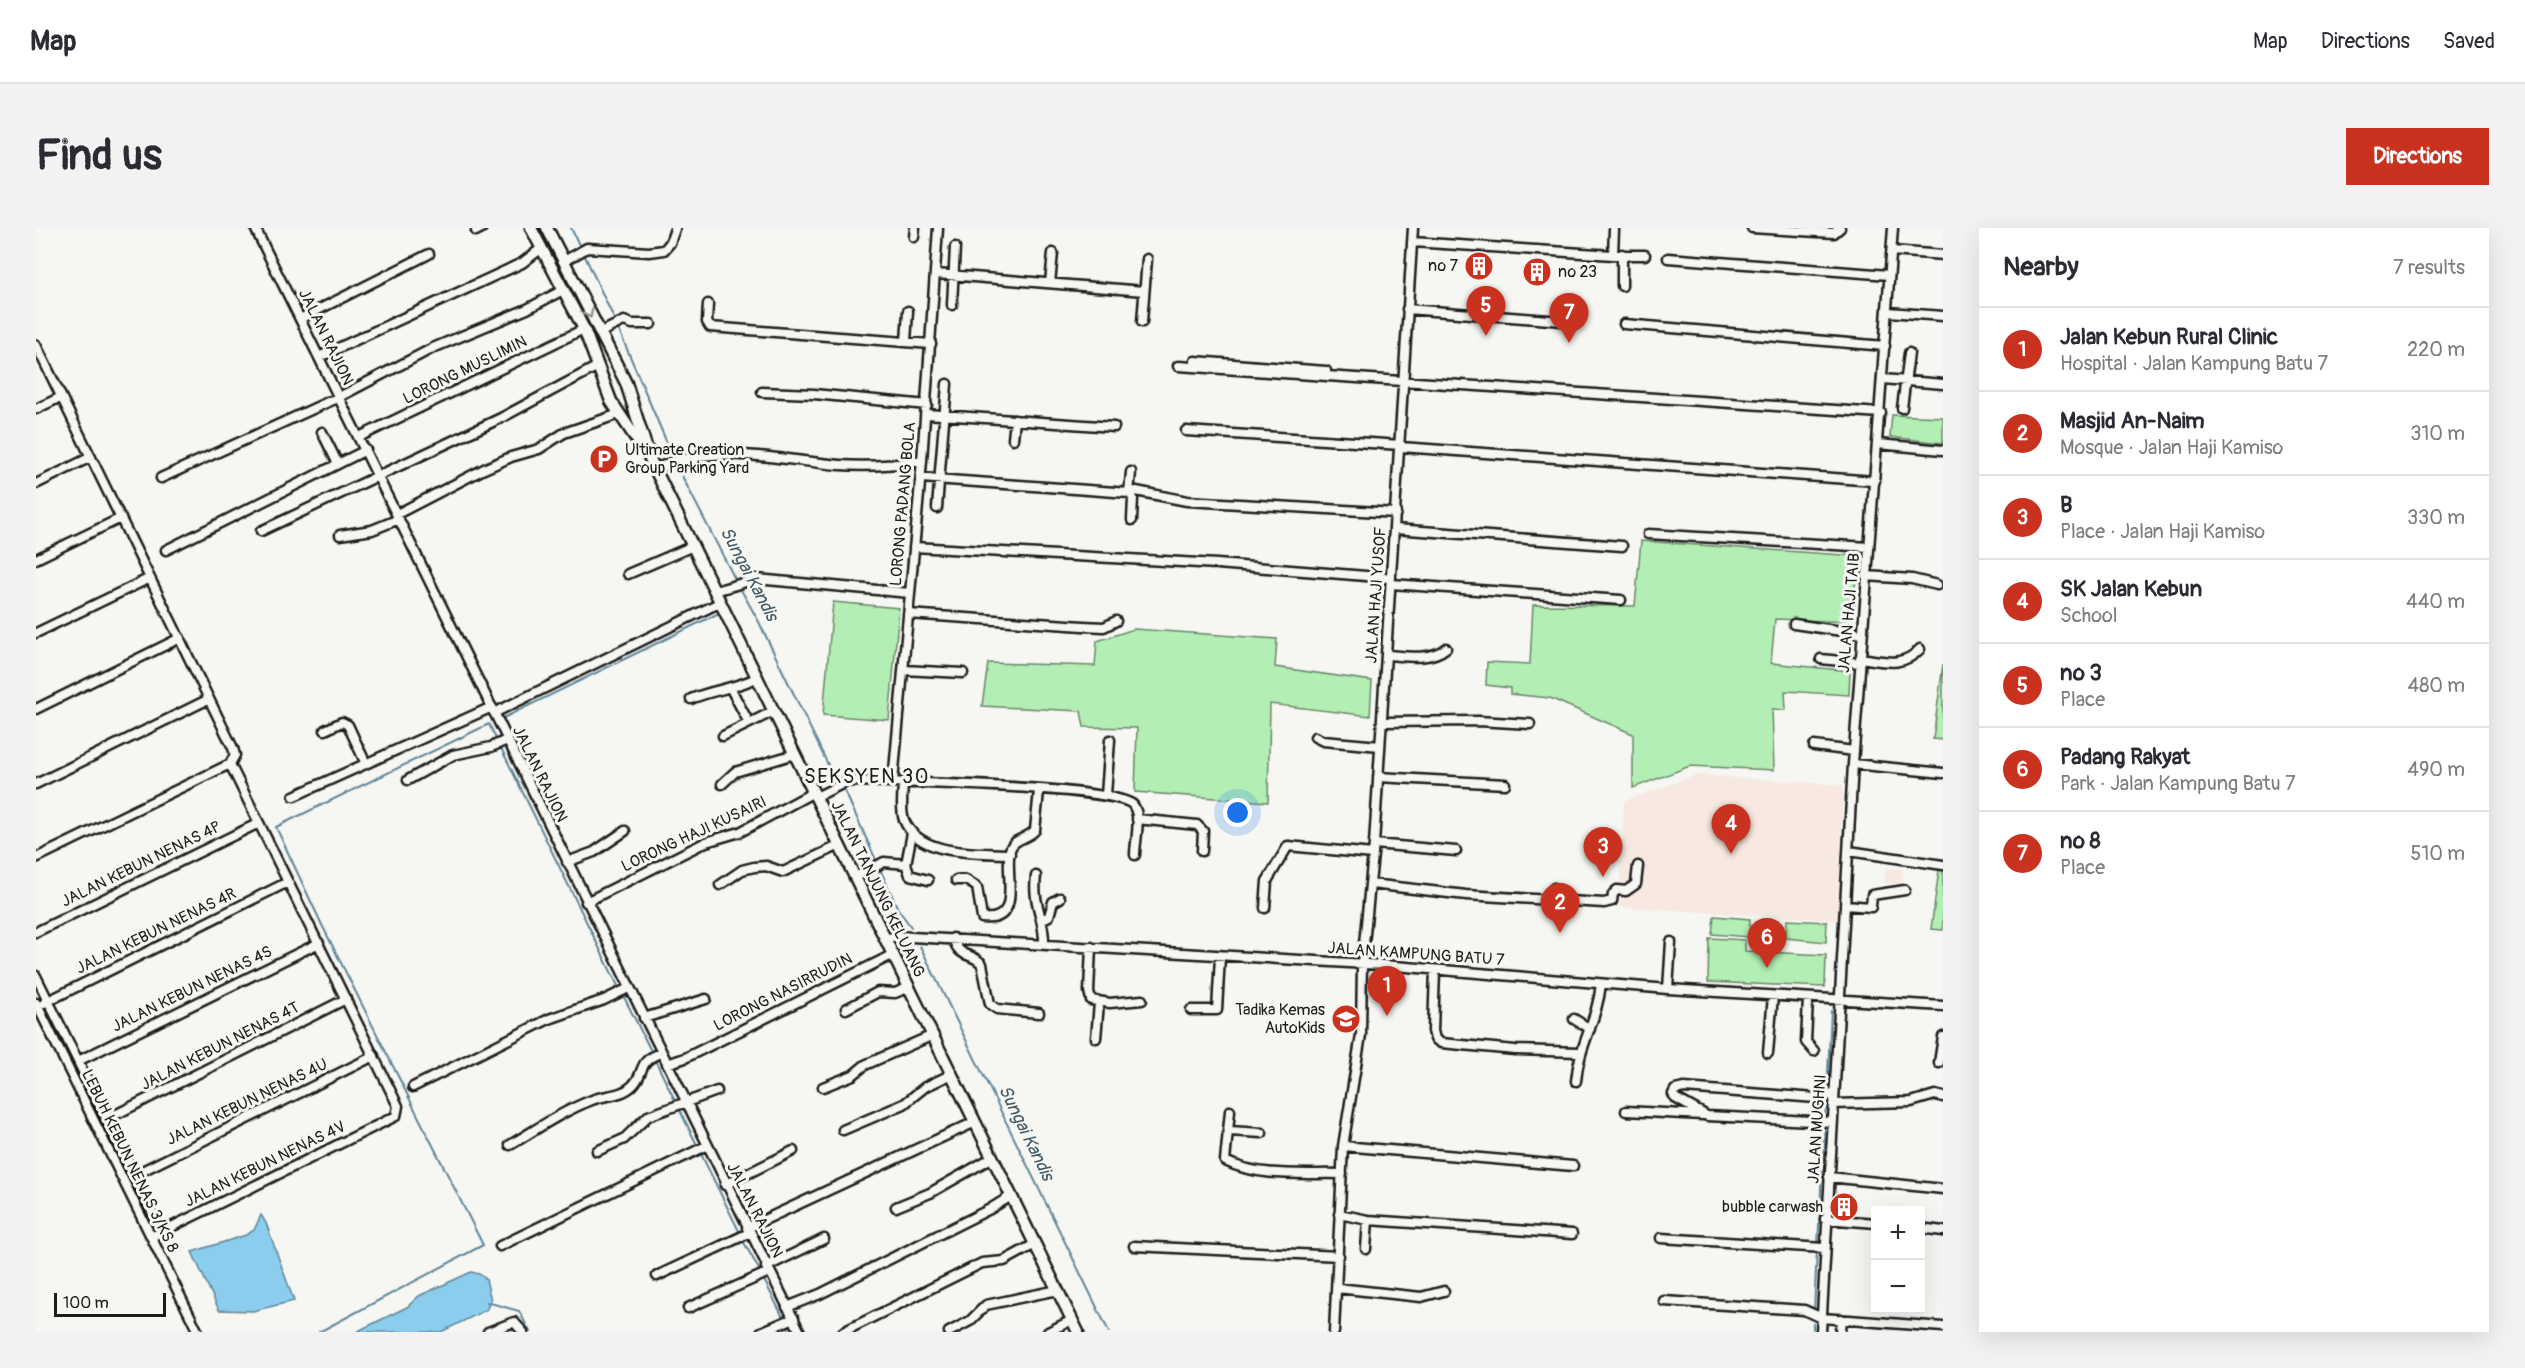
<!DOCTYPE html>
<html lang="en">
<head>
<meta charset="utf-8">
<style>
	:root { --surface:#fff; --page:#f2f2f3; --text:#2b2b33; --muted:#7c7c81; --line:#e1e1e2; --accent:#c8321e }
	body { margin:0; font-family:Pangolin,sans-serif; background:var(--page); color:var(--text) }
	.controls { position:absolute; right:18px; bottom:18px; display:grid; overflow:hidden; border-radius:0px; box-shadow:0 6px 24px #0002 }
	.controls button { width:54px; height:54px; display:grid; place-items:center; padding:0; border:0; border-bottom:2px solid var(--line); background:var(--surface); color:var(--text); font:30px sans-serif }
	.scale { position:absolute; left:18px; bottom:15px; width:112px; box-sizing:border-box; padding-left:6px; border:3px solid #1c1c1c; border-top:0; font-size:16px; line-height:21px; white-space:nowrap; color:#1c1c1c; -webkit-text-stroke:4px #f6f6f2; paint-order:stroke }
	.you { position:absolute; left:1202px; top:585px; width:21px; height:21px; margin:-15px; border:4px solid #fff; border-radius:50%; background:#1a73e8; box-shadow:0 0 0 9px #1a73e833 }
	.badge { display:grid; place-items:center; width:39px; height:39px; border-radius:50%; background:var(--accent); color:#fff; font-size:20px; font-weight:700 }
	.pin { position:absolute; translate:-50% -50px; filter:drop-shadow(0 2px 3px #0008) }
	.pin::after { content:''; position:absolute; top:32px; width:21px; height:18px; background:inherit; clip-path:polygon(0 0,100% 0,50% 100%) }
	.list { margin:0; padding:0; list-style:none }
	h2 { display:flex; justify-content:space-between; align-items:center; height:78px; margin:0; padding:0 24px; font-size:26px }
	h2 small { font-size:20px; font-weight:400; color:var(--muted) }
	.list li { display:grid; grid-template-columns:39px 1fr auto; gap:18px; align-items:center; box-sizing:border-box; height:84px; padding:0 24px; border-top:2px solid var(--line) }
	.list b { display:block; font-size:22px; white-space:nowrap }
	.list p { margin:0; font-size:20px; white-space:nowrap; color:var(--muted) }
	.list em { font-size:20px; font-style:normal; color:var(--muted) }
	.map { position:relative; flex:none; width:1907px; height:1104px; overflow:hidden; border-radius:0px }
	header { display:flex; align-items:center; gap:36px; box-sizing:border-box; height:84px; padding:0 30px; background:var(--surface); border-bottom:2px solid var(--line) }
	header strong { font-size:28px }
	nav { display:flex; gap:33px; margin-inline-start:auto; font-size:21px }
	.intro { display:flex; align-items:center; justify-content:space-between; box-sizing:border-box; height:144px; padding:0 36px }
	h1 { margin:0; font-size:42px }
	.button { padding:15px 27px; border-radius:0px; background:var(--accent); color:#fff; font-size:21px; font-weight:700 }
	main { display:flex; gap:36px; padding:0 36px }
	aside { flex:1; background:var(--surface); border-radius:0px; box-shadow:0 6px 24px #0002 }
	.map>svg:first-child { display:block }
	.built { fill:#f7e9e1 }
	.green { fill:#b3efb4; stroke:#688668; stroke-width:1.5 }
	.water { fill:#8bcdec; stroke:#5f8699; stroke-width:1.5 }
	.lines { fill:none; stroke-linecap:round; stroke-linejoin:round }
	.stream { stroke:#5f8699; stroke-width:2 }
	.minor-casing { stroke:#1c1c1c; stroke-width:13 }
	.major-casing { stroke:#1c1c1c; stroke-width:15 }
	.minor { stroke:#f6f6f2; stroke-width:8 }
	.major { stroke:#f6f6f2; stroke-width:10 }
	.oneway { stroke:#949492 }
	.labels { text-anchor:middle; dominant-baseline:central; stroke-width:6; stroke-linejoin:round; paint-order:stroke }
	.poi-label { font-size:16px; fill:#1c1c1c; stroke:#f6f6f2; text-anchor:end }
	.street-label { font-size:16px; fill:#1c1c1c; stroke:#f6f6f2 }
	.water-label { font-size:18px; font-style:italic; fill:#435a65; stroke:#f6f6f2 }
	.quarter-label { font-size:20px; letter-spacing:1.5px; fill:#1c1c1c; stroke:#f6f6f2 }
</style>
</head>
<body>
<header>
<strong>Map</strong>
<nav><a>Map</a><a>Directions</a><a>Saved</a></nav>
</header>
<div class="intro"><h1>Find us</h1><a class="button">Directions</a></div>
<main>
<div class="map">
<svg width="1907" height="1104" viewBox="0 0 1907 1104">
	<rect width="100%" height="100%" fill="#f6f6f2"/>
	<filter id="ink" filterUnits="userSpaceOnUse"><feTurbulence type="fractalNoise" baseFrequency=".0167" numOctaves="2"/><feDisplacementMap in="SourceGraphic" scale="12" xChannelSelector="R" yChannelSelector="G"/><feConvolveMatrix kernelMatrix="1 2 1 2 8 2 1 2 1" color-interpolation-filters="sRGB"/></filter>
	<g filter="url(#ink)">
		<!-- built -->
		<path class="built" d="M1660 547 1807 557 1802 692 1583 679 1588 573Z
			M1850 640 1867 641 1866 656 1849 655Z
			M1301 777 1319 779 1322 782 1320 801 1298 799Z"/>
		<!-- green -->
		<path class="green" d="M1856 187 1907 189V215L1854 209Z
			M1605 313 1821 328 1817 394 1739 391 1735 435 1814 443 1813 467 1749 463 1750 482 1736 481 1738 542 1654 538 1597 560V506L1514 470 1474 466V460L1450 457 1451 434 1494 436 1497 377 1599 378Z
			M797 374 863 380 853 492 787 487Z
			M1098 401 1241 411 1239 439 1336 453 1334 488 1234 476 1232 574 1099 564 1101 500 1048 499 1045 483 946 478 952 435 1059 438 1061 413Z
			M1907 436V512L1897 511Z
			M1903 642H1907V702L1895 701Z
			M1678 688 1714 691 1713 709 1676 706Z
			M1751 692 1791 694 1790 714 1750 710Z
			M1673 710 1709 712V723L1790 727 1789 759 1672 754Z"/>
		<!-- water -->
		<path class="water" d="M225 987 230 995 258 1073 217 1083 183 1082 156 1024 210 1007 218 1002Z
			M435 1044 443 1046 450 1051 455 1073 450 1082 405 1104H320L371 1079 383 1068Z"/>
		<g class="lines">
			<!-- stream -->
			<path class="stream" d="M535 0 545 21
				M548 26 580 95
				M582 100 631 215 641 231
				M643 236 647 250 701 355
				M704 360 723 394 795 543 804 554
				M465 491 681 386
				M464 518 583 760
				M807 559 862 681 875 699
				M884 718 1073 1104
				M586 765 616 825
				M618 830 662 919
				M1791 865 1795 783
				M664 924 704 1005
				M1787 931 1790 871
				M706 1011 725 1045
				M1782 1016 1786 943
				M727 1050 748 1091
				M451 1074 483 1083 494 1104
				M1778 1082 1781 1022
				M751 1096 754 1104
				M1777 1101V1095
				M283 1104 447 1017 286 697 240 599 453 496 461 513"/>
			<!-- minor casing -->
			<g class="minor-casing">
				<path id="minor" d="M219 0 764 1104
					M1716 0 1798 5 1804 0
					M440 3 446 0
					M878 9 879 0
					M1376 14 1577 27H1609
					M1856 23 1907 27
					M1586 26V58
					M1577 27 1578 1
					M1632 30 1853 47
					M528 33 551 20 613 24 628 22 634 15 639 1
					M900 46 1108 63
					M1014 55 1017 25
					M672 76 671 94 674 99 895 116
					M916 77 919 19
					M1371 81 1540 94
					M1852 84 1907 88
					M264 91 393 26
					M1106 94 1111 31
					M1588 96 1849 118
					M563 105 588 93 596 96H615
					M870 114 872 83
					M0 117 197 520 199 527 194 536
					M283 129 486 35 506 20
					M1159 133 1290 143
					M1142 138 1845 185
					M1847 151 1907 156
					M726 164 778 166 891 177
					M1866 180 1873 125
					M0 181 25 169
					M890 186 1078 199
					M1150 203 1365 217
					M286 204 302 236
					M323 209 548 101
					M977 211 979 192
					M1842 216 1907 222
					M1365 219 1839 253
					M619 241C678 214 743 232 804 237 832 239 859 237 886 233
					M1095 244 1093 265 1097 270 1096 292
					M125 250 303 169 397 120 491 81 527 62
					M885 250 1093 265 1100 263 1151 273 1360 285
					M0 256 55 229
					M901 280 911 156
					M361 286 448 241 475 229 503 221 528 205 583 186
					M1359 301 1586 318
					M225 303 465 190 562 138
					M1612 306 1833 319
					M304 307 336 302 363 291
					M878 319 1181 336 1355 350
					M130 322 330 222
					M0 331 85 290
					M592 346 657 318
					M1830 348 1876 351 1901 357
					M1355 356 1585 372
					M679 363 720 351 874 365
					M872 386 1047 398 1068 399 1080 393
					M1758 396 1826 406
					M0 405 114 350
					M1351 427C1370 428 1394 433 1410 420
					M1824 430C1847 433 1867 440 1884 421
					M1785 431 1824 435
					M867 442 927 445
					M695 461 713 495
					M655 471C678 461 699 461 722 449
					M0 481 144 410
					M458 485 685 374
					M1346 494 1442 493 1494 496
					M289 502 306 494 312 497 330 536
					M687 508 738 483
					M1279 509 1287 513 1344 518
					M1778 518 1818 523
					M1817 536 1907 545
					M1342 549 1469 556
					M372 552 417 527 455 519 471 512
					M857 554 886 233 902 0
					M867 554C867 565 864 581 868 592 883 629 941 624 974 626
					M0 556 173 471
					M686 556 699 544 759 526
					M1070 567 1074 512
					M258 568 456 479
					M780 569 812 553C849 554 1081 558 1097 577 1106 589 1099 613 1099 627
					M1101 591 1161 597 1167 603 1166 623
					M1338 616 1420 623
					M1813 623 1907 637
					M0 630 194 536
					M531 634 558 624 589 603
					M870 636 874 647 892 652
					M1000 648C996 677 1009 689 1008 716
					M820 649 848 634 870 636 876 605
					M920 652H930L941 659 946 690C988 695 968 646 974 622 977 610 992 611 999 602L1003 563
					M1335 656 1430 667 1568 675 1576 673 1577 666 1581 662 1590 663 1600 656 1602 638
					M684 657 706 642 718 639 730 638 747 644 804 617
					M1518 660 1528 674
					M550 674 670 614 704 604 778 564
					M1809 677 1835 679 1836 667 1869 662
					M1229 680 1231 653 1252 618 1337 626
					M1007 691 1013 688 1017 674 1024 670
					M0 704 223 595
					M917 710C924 732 934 723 946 736L954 776 961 781 1003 785
					M850 711 859 708 1347 737 1632 761 1907 778
					M1055 719 1053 763 1055 772 1074 775 1106 772
					M1399 742 1397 803 1399 811 1405 815 1479 822 1543 824
					M0 748 126 1004
					M1632 761 1635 714
					M1772 771 1770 814 1778 823
					M0 775 162 1104
					M8 775 252 654
					M810 781 842 764 859 765 874 759
					M1155 782H1181L1184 729
					M608 790 670 771
					M1538 791 1554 801
					M1060 810 1063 775
					M1732 825 1737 768
					M42 833 283 715
					M1903 835 1907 809
					M631 836 649 830 858 726
					M1540 853C1543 816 1561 794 1565 756
					M377 859 513 791 568 772 593 760
					M787 859 817 847 829 837 897 807
					M1797 876 1875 874 1899 867 1907 869
					M1194 883 1189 933C1223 950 1269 945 1306 946
					M1590 883 1667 887
					M71 891 310 771
					M1796 894 1671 888 1639 870 1637 866 1639 862 1648 860 1780 870 1798 866
					M807 902 868 876 889 859 916 846
					M1193 903 1226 905
					M474 917C501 901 527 883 556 872 569 867 586 868 596 858 610 845 600 833 625 825
					M1307 918 1537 938
					M561 923 588 911 612 888 681 863
					M98 947 338 828
					M1793 949 1907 961
					M689 957 757 923
					M860 979 894 965 957 929
					M1303 986 1332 992 1536 1006
					M1789 991 1840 995
					M711 1000 939 894
					M1884 1000 1907 1003
					M115 1009 356 890 360 888 362 878 194 536
					M1625 1010 1788 1020
					M464 1018 670 918
					M1098 1018 1303 1028
					M1330 1021 1332 992
					M730 1039 788 1011
					M621 1048 713 1005
					M1301 1060 1385 1069 1408 1063
					M1628 1073 1768 1082 1786 1090 1907 1099
					M751 1079 784 1066 954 981 975 968
					M652 1080 733 1044
					M452 1104 478 1094 487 1104
					M725 1104 758 1090
					M807 1104 946 1035 968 1033 999 1016
					M913 1104 934 1093 950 1077 1022 1062
					M1012 1104 1036 1092
					M1298 1104 1307 918 1325 807 1326 736 1338 616 1377 0
					M1785 1104 1817 536 1857 0
					M1804 1104 1805 1091"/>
			</g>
			<!-- major casing -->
			<g class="major-casing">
				<path id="major" d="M495 0 548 101 575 173 607 221
					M511 0 590 155 614 231 1042 1104"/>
			</g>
			<!-- minor -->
			<use href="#minor" class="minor"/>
			<!-- major -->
			<use href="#major" class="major"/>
		</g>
		<!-- one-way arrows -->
		<defs><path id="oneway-chevron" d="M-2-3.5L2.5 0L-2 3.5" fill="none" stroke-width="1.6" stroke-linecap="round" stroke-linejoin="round" transform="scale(1.5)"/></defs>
		<use class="oneway" href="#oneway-chevron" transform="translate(553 86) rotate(64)"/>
	</g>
	<!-- icons -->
	<defs>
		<g id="building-disc" transform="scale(1.5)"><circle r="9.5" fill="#c8321e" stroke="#f6f6f2"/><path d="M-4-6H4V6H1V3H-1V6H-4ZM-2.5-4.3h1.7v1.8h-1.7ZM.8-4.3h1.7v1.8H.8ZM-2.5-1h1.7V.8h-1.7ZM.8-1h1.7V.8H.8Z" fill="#fff"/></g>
		<g id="parking-disc" transform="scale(1.5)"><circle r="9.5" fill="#c8321e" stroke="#f6f6f2"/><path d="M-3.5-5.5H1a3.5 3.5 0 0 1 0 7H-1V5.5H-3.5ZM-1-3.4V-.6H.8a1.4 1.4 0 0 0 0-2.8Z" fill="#fff"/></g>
		<g id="school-disc" transform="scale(1.5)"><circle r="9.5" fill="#c8321e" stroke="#f6f6f2"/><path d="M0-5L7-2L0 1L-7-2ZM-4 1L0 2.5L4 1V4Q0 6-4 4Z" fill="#fff"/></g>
	</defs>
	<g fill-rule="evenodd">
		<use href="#building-disc" x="1443" y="38"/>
		<use href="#building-disc" x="1501" y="44"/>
		<use href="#parking-disc" x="568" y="231"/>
		<use href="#school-disc" x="1310" y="791"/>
		<use href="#building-disc" x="1808" y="979"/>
	</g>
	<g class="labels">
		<!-- poi labels -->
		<g class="poi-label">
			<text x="1422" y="38">no 7</text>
			<text x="1522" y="44" text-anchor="start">no 23</text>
			<text x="589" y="222" text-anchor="start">Ultimate Creation<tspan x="589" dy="18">Group Parking Yard</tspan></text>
			<text x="1289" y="782">Tadika Kemas<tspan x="1289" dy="18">AutoKids</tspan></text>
			<text x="1787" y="979">bubble carwash</text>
		</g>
		<!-- street labels -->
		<g class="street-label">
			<text transform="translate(290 109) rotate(64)">JALAN RAJION</text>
			<text transform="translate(429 142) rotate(-26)">LORONG MUSLIMIN</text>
			<text transform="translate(867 276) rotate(-85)">LORONG PADANG BOLA</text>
			<text transform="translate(1340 367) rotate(-86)">JALAN HAJI YUSOF</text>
			<text transform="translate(1813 385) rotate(-85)">JALAN HAJI TAIB</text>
			<text transform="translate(504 546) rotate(64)">JALAN RAJION</text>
			<text transform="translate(658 606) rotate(-25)">LORONG HAJI KUSAIRI</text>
			<text transform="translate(105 636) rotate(-26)">JALAN KEBUN NENAS 4P</text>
			<text transform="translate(842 661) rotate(64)">JALAN TANJUNG KELUANG</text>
			<text transform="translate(120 703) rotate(-26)">JALAN KEBUN NENAS 4R</text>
			<text transform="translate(1380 726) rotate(4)">JALAN KAMPUNG BATU 7</text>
			<text transform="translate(156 761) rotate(-26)">JALAN KEBUN NENAS 4S</text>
			<text transform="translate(747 764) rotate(-27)">LORONG NASIRRUDIN</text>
			<text transform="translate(184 818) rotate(-27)">JALAN KEBUN NENAS 4T</text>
			<text transform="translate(211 874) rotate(-26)">JALAN KEBUN NENAS 4U</text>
			<text transform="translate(1781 901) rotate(-86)">JALAN MUGHNI</text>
			<text transform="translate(94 933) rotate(64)">LEBUH KEBUN NENAS 3/KS 8</text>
			<text transform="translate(229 936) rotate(-26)">JALAN KEBUN NENAS 4V</text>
			<text transform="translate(719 982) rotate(63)">JALAN RAJION</text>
		</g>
		<!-- water labels -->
		<g class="water-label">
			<text transform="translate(713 346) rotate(62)">Sungai Kandis</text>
			<text transform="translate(990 905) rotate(64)">Sungai Kandis</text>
		</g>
		<!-- quarter labels -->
		<g class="quarter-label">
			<text x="831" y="548">SEKSYEN 30</text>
		</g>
	</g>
</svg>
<div class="controls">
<button>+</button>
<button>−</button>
</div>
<div class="scale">100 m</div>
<div class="you"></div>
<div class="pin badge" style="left:1351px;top:788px">1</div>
<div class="pin badge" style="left:1524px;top:705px">2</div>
<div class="pin badge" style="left:1567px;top:649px">3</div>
<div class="pin badge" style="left:1695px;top:626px">4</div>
<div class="pin badge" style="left:1450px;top:108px">5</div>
<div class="pin badge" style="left:1731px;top:740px">6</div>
<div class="pin badge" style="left:1533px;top:115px">7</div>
</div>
<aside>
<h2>Nearby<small>7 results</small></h2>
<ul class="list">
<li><span class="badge">1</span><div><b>Jalan Kebun Rural Clinic</b><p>Hospital · Jalan Kampung Batu 7</p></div><em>220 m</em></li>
<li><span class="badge">2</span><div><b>Masjid An-Naim</b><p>Mosque · Jalan Haji Kamiso</p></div><em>310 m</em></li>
<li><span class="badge">3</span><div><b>B</b><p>Place · Jalan Haji Kamiso</p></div><em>330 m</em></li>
<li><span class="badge">4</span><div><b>SK Jalan Kebun</b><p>School</p></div><em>440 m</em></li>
<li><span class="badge">5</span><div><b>no 3</b><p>Place</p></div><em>480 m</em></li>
<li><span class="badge">6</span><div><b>Padang Rakyat</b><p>Park · Jalan Kampung Batu 7</p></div><em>490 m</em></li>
<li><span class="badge">7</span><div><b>no 8</b><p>Place</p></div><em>510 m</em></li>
</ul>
</aside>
</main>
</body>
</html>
